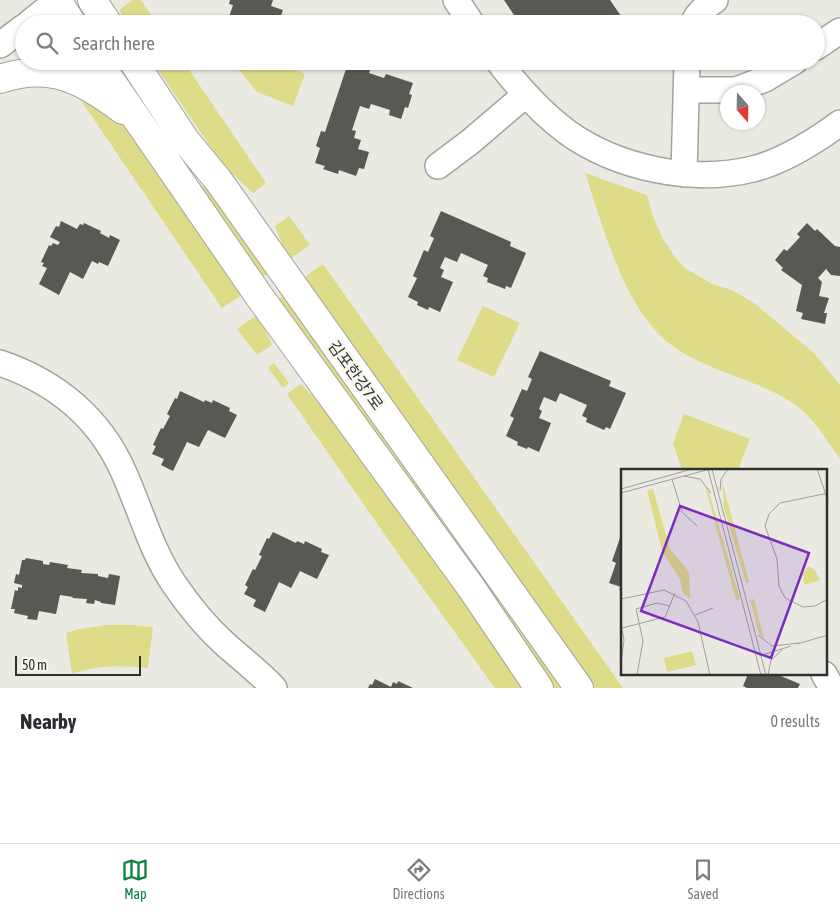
<!DOCTYPE html>
<html lang="en">
<head>
<meta charset="utf-8">
<style>
	:root { --surface:#fff; --page:#f2f2f3; --text:#2b2b33; --muted:#7c7c81; --line:#e1e1e2; --accent:#0b8043 }
	body { margin:0; font-family:"Asap Condensed","Noto Sans KR",sans-serif; background:var(--page); color:var(--text) }
	.compass { position:absolute; left:720px; top:85px; width:45px; height:45px; border-radius:50%; background:var(--surface); box-shadow:0 1px 4px #0004; rotate:160deg }
	.scale { position:absolute; left:15px; bottom:12px; width:126px; box-sizing:border-box; padding-left:5px; border:2px solid #30302d; border-top:0; font-size:14px; line-height:18px; white-space:nowrap; color:#30302d; -webkit-text-stroke:4px #f7f7f0; paint-order:stroke }
	.list { margin:0; padding:0; list-style:none }
	h2 { display:flex; justify-content:space-between; align-items:center; height:65px; margin:0; padding:0 20px; font-size:21px }
	h2 small { font-size:16px; font-weight:400; color:var(--muted) }
	.icon { flex:none; width:28px; height:28px; fill:none; stroke:currentColor; stroke-width:2; stroke-linecap:round; stroke-linejoin:round }
	.map { position:relative; flex:none; width:840px; height:688px; overflow:hidden }
	.search { position:absolute; background:var(--surface); box-shadow:0 1px 4px #0004; left:15px; right:15px; top:15px; height:55px; display:flex; align-items:center; gap:12px; box-sizing:border-box; padding:0 18px; border-radius:28px; color:var(--muted); font-size:19px }
	.sheet { height:155px; background:var(--surface) }
	nav { display:flex; justify-content:space-around; align-items:center; box-sizing:border-box; height:70px; border-top:1px solid var(--line); background:var(--surface); font-size:14px; color:var(--muted) }
	nav a { display:grid; justify-items:center; gap:2px }
	nav .on { color:var(--accent) }
	.map>svg:first-child { display:block }
	.green { fill:#dedc88 }
	.building { fill:#595954 }
	.lines { fill:none; stroke-linecap:round; stroke-linejoin:round }
	.minor-casing { stroke:#a4a49e; stroke-width:28 }
	.major-casing { stroke:#a4a49e; stroke-width:30 }
	.minor { stroke:#fff; stroke-width:25 }
	.major { stroke:#fff; stroke-width:28 }
	.labels { text-anchor:middle; dominant-baseline:central; stroke-width:5; stroke-linejoin:round; paint-order:stroke }
	.street-label { font-size:16px; fill:#30302d; stroke:#f7f7f0 }
	.inset-road { fill:none; stroke:#a0a09a; stroke-width:1 }
	.view { fill:#7b2cbf; fill-opacity:0.15; stroke:#7b2cbf; stroke-width:2.5 }
	.inset-edge { fill:none; stroke:#30302d; stroke-width:2.5 }
</style>
</head>
<body>
<div class="map">
<svg width="840" height="688" viewBox="0 0 840 688">
	<rect width="100%" height="100%" fill="#eaeae3"/>
	<!-- green -->
	<path class="green" d="M133 0H141L157 24H128L119 10Z
		M152 61H183L266 183 253 193 226 168 217 156Z
		M232 61H269L305 74 293 106 257 92Z
		M80 99 94 104 117 116 134 138 242 295 222 308Z
		M585 173 647 195 653 217 663 239 675 257 685 268 712 284 732 290 754 303 814 353 840 385V459C826 439 814 418 794 404 756 378 707 372 670 344 624 309 603 226 585 173Z
		M206 186 266 270 267 274 262 278 199 190 202 187Z
		M289 216 310 245 288 260 275 226Z
		M323 264 623 688H595L586 677 303 278Z
		M281 297H285L565 688H554L278 299Z
		M483 306 520 323 494 377 457 360Z
		M258 314 272 345 257 355 237 329Z
		M274 363 289 383 283 388 268 368Z
		M301 384 331 415 526 688H495L399 555 287 394Z
		M684 414 750 439 738 470H682L673 443Z
		M106 625H133L153 627 148 668C121 665 98 665 72 674L66 633 79 629Z"/>
	<!-- building -->
	<path class="building" d="M230 0H273L271 6 283 10 278 24H238L228 20 233 5 229 4Z
		M504 0H610L621 16 609 24H520Z
		M351 64 370 70 369 73 384 78 386 74 413 83 409 94 412 95 408 108 405 107 401 119 389 115 390 110 371 104 369 109 360 106 352 130 356 131 354 138 361 140 358 149 369 152 364 169 359 168 356 176 339 170 338 174 323 169 325 166 315 163 320 148 316 146 321 131 325 132 347 66 350 67Z
		M441 211 511 242 510 246 526 253 511 288 506 286 505 289 487 282 488 278 483 276 488 265 461 253 457 262 445 257 440 268 444 270 441 277 453 282 440 312 429 307 428 310 417 305 418 302 408 297 417 278 413 276 424 250 428 252 434 238 430 236Z
		M61 221 77 229 80 224 83 225 84 223 101 231 100 233 109 238 110 235 120 240 108 266 99 262 98 264 92 261 83 279 70 272 59 295 39 284 47 268 42 266 44 263 41 262 49 245 51 246 53 243 58 245 60 242 50 237 56 226 59 227Z
		M807 223 815 231 817 229 835 246 840 247V276L831 275 826 269 818 278 822 282 819 296 829 298 824 313H827L825 324 801 319 803 313 796 311 802 285 781 270 783 268 775 260 784 249 787 251 800 237 797 234Z
		M540 351 611 381 609 386 626 393 610 429 606 427 604 430 586 422 587 418 582 416 587 405 560 393 556 402 544 397 539 409 542 411 539 418 551 423 539 452 528 447 527 449 517 445 518 442 506 436 514 418 510 416 522 389 527 391 532 379 528 377Z
		M180 391 204 402 205 400 212 403 213 400 230 408 229 411 237 415 225 438 208 430 199 447 187 442 173 471 161 465 164 459 152 454 156 446 153 445 161 428 163 429 170 416 167 414 175 398 177 399Z
		M273 532 296 543 297 541 304 544 305 541 322 549 321 552 329 555 317 579 300 571 291 588 279 582 265 612 253 606 256 600 244 594 248 587 245 585 253 569 255 570 262 556 259 555 267 538 269 539Z
		M621 535H622V591L619 590 621 587 609 583 616 563 612 561Z
		M26 558 43 561V564L49 565 50 562 68 565 67 568 82 570 81 573 98 574V576L108 578 109 574 120 576 115 605 101 603V602L95 600 94 604 86 603 87 599 72 598 73 597 60 595 56 614 39 611 37 620 27 619 28 616 14 613 15 609H11L15 590 18 591V587L22 588V585L14 583 16 574 19 575 22 560H25Z
		M748 674H776L800 684 798 688H747L743 686Z
		M375 679 391 687 393 682 397 684 398 681 413 688H368L370 684 372 685Z"/>
	<g class="lines">
		<!-- minor casing -->
		<g class="minor-casing">
			<path id="minor" d="M456 0 472 24
				M28 24 58 0
				M693 24C697 13 706 6 715 0
				M0 45 24 27
				M816 47 840 31
				M498 61C518 87 540 112 567 132 617 168 692 184 753 169 784 161 814 142 840 123
				M687 90H736L765 79 795 61
				M438 166 470 142 525 95
				M684 174 687 61
				M0 363C56 382 100 418 124 473 141 511 151 550 174 584 189 606 206 627 226 645 242 659 259 672 274 688
				M824 674 832 688"/>
		</g>
		<!-- major casing -->
		<g class="major-casing">
			<path id="major" d="M57 0 72 24
				M92 0 108 24
				M97 61 259 296 470 586 539 688
				M133 61 185 140 218 180 579 688
				M0 79C51 62 83 80 123 110"/>
		</g>
		<!-- minor -->
		<use href="#minor" class="minor"/>
		<!-- major -->
		<use href="#major" class="major"/>
	</g>
	<g class="labels">
		<!-- street labels -->
		<g class="street-label">
			<text transform="translate(356 375) rotate(54)">김포한강7로</text>
		</g>
	</g>
	<!-- overview -->
	<g transform="translate(621 469)">
		<rect width="206" height="206" fill="#eaeae3"/>
		<path d="M101 12 128 113 125 114 103 39ZM84 17 88 23 119 130 115 131ZM32 20 49 80 68 103 69 130 61 123 59 110 41 82 26 21ZM187 97 194 101 199 111 183 116 182 105ZM133 130 143 170 138 165 129 131ZM71 182 75 196 46 203 43 189Z" fill="#dedc88"/>
		<path class="inset-road" d="M87 0 140 206M91 0 145 206M196 0 207 32M63 7 79 10 90 24M51 10 61 43 76 57M0 20 71 0M99 22 100 10 107 0M0 24 89 0M207 24 159 34 148 45 144 57 156 90 158 117 164 129 182 138 194 137 207 130M0 130 43 121 65 132 77 153 89 206M74 146 92 139M0 156 3 171 0 194M1 159 44 148 54 124M137 166 151 177 179 174M176 175 207 166M138 187 170 177M16 206 22 172 15 140 36 134 49 137M147 206 150 191 161 181"/>
		<path class="view" d="M59 37 188 84 150 189 20 142Z"/>
		<rect width="206" height="206" class="inset-edge"/>
	</g>
</svg>
<svg class="compass" viewBox="-18 -18 36 36"><path d="M0-13l5 13h-10z" fill="#e53935"/><path d="M0 13l5-13h-10z" fill="#7c7c81"/></svg>
<div class="scale">50 m</div>
<div class="search"><svg class="icon" aria-label="search" viewBox="0 0 24 24"><circle cx="10" cy="10" r="6"/><path d="M15 15l6 6"/></svg>Search here</div>
</div>
<section class="sheet">
<h2>Nearby<small>0 results</small></h2>
<ul class="list">
</ul>
</section>
<nav>
<a class="on"><svg class="icon" aria-label="map" viewBox="0 0 24 24"><path d="M3 6l6-2 6 2 6-2v14l-6 2-6-2-6 2zM9 4v14M15 6v14"/></svg>Map</a>
<a><svg class="icon" aria-label="directions" viewBox="0 0 24 24"><path d="M12 3l9 9-9 9-9-9zM9 14v-3h6M13 9l2 2-2 2"/></svg>Directions</a>
<a><svg class="icon" aria-label="saved" viewBox="0 0 24 24"><path d="M7 4h10v16l-5-4-5 4z"/></svg>Saved</a>
</nav>
</body>
</html>
